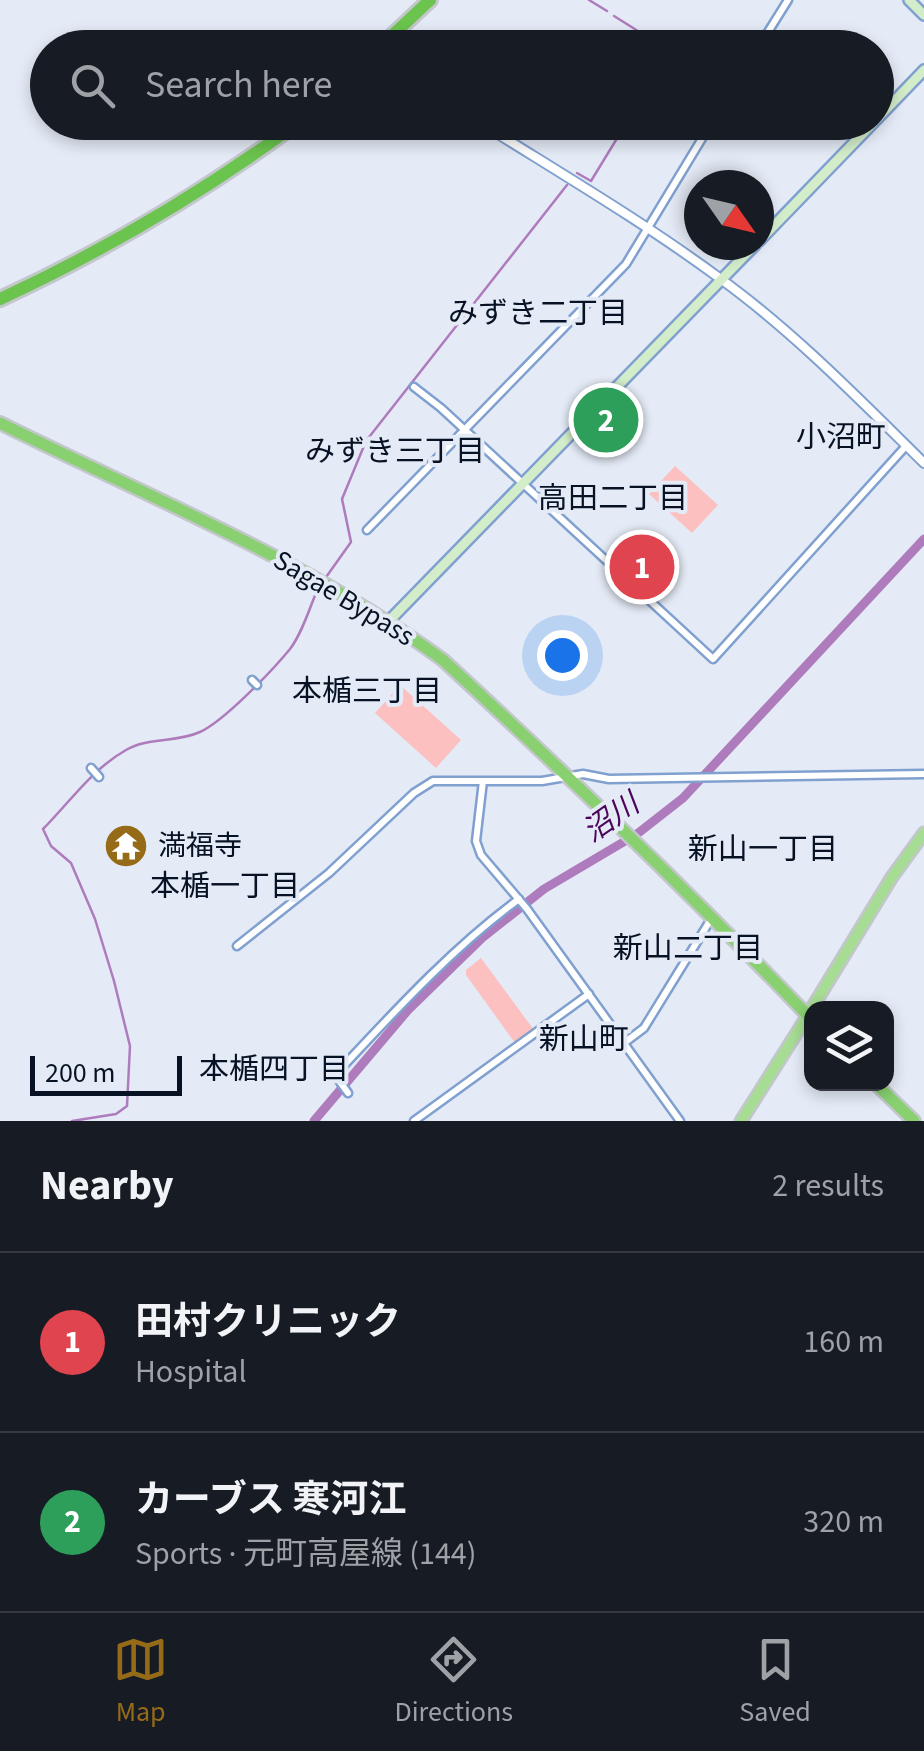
<!DOCTYPE html>
<html lang="en">
<head>
<meta charset="utf-8">
<style>
	:root { --surface:#171b24; --page:#242831; --text:#f1f3f6; --muted:#9ea1a6; --line:#363941; --accent:#966b18 }
	body { margin:0; font-family:"Source Sans 3","Noto Sans JP",sans-serif; background:var(--page); color:var(--text) }
	.controls { position:absolute; right:30px; bottom:30px; display:grid; overflow:hidden; border-radius:20px; box-shadow:0 5px 15px #0003 }
	.controls button { width:90px; height:90px; display:grid; place-items:center; padding:0; border:0; border-bottom:2px solid var(--line); background:var(--surface); color:var(--text); font:50px sans-serif }
	.compass { position:absolute; left:684px; top:170px; width:90px; height:90px; border-radius:50%; background:var(--surface); box-shadow:0 5px 15px #0003; rotate:124deg }
	.scale { position:absolute; left:30px; bottom:25px; width:152px; box-sizing:border-box; padding-left:10px; border:5px solid #071224; border-top:0; font-size:28px; line-height:35px; white-space:nowrap; color:#071224; -webkit-text-stroke:8px #e4ebf6; paint-order:stroke }
	.you { position:absolute; left:562px; top:655px; width:35px; height:35px; margin:-25px; border:8px solid #fff; border-radius:50%; background:#1a73e8; box-shadow:0 0 0 15px #1a73e833 }
	.badge { display:grid; place-items:center; width:65px; height:65px; border-radius:50%; background:var(--accent); color:#fff; font-size:32px; font-weight:700 }
	.pin { position:absolute; translate:-50% -50%; border:5px solid #fff; box-shadow:0 2px 10px #0006 }
	.list { margin:0; padding:0; list-style:none }
	h2 { display:flex; justify-content:space-between; align-items:center; height:130px; margin:0; padding:0 40px; font-size:42px }
	h2 small { font-size:32px; font-weight:400; color:var(--muted) }
	.list li { display:grid; grid-template-columns:65px 1fr auto; gap:30px; align-items:center; box-sizing:border-box; height:180px; padding:0 40px; border-top:2px solid var(--line) }
	.list b { display:block; font-size:38px; white-space:nowrap }
	.list p { margin:0; font-size:32px; white-space:nowrap; color:var(--muted) }
	.list em { font-size:32px; font-style:normal; color:var(--muted) }
	.icon { flex:none; width:55px; height:55px; fill:none; stroke:currentColor; stroke-width:2; stroke-linecap:round; stroke-linejoin:round }
	.map { position:relative; flex:none; width:924px; height:1121px; overflow:hidden }
	.search { position:absolute; background:var(--surface); box-shadow:0 5px 15px #0003; left:30px; right:30px; top:30px; height:110px; display:flex; align-items:center; gap:25px; box-sizing:border-box; padding:0 35px; border-radius:55px; color:var(--muted); font-size:38px }
	.sheet { height:490px; background:var(--surface) }
	nav { display:flex; justify-content:space-around; align-items:center; box-sizing:border-box; height:140px; border-top:2px solid var(--line); background:var(--surface); font-size:28px; color:var(--muted) }
	nav a { display:grid; justify-items:center; gap:5px }
	nav .on { color:var(--accent) }
	.map>svg:first-child { display:block }
	.green { fill:#fbc0bf }
	.lines { fill:none; stroke-linecap:round; stroke-linejoin:round }
	.stream { stroke:#ae7bbd; stroke-width:2.5 }
	.river { stroke:#ae7bbd; stroke-width:9 }
	.minor-casing { stroke:#80a0d0; stroke-width:11 }
	.tertiary-casing { stroke:#80a0d0; stroke-width:12 }
	.secondary-casing { stroke:#80a0d0; stroke-width:14 }
	.primary-casing { stroke:#c3c6ca; stroke-width:15 }
	.trunk-casing { stroke:#c3c6ca; stroke-width:16 }
	.motorway-casing { stroke:#c3c6ca; stroke-width:18 }
	.minor { stroke:#fff; stroke-width:6 }
	.tertiary { stroke:#fff; stroke-width:8 }
	.secondary { stroke:#d3edca; stroke-width:9 }
	.primary { stroke:#a6dc94; stroke-width:10 }
	.trunk { stroke:#88d070; stroke-width:11 }
	.motorway { stroke:#6bc44d; stroke-width:12 }
	.labels { text-anchor:middle; dominant-baseline:central; stroke-width:8; stroke-linejoin:round; paint-order:stroke }
	.street-label { font-size:28px; fill:#071224; stroke:#e4ebf6 }
	.poi-label { font-size:28px; fill:#071224; stroke:#e4ebf6; text-anchor:start }
	.neighbourhood-label { font-size:30px; fill:#071224; stroke:#e4ebf6 }
	.water-label { font-size:30px; font-style:italic; fill:#4a055a; stroke:#e4ebf6 }
</style>
</head>
<body>
<div class="map">
<svg width="924" height="1121" viewBox="0 0 924 1121">
	<rect width="100%" height="100%" fill="#e4ebf6"/>
	<!-- green -->
	<path class="green" d="M675 466 718 505 692 533 649 494Z
		M400 685 461 740 436 768 375 713Z
		M481 958 534 1030 515 1043 466 975V970Z"/>
	<g class="lines">
		<!-- stream -->
		<path class="stream" d="M589 0 607 11
			M614 16 665 48
			M577 173 591 181 627 122
			M324 580 351 542 342 499 366 441 567 185
			M72 1121 116 1114 127 1106 130 1046 114 981 95 919 71 863 51 846 43 829C70 802 91 770 126 750 148 737 176 743 200 732 224 721 272 671 290 649 303 632 310 606 319 586"/>
		<!-- river -->
		<path class="river" d="M314 1121 408 1010 482 938 544 889 637 834 683 798 924 539"/>
		<!-- minor casing -->
		<g class="minor-casing">
			<path id="minor" d="M758 48 788 0
				M414 387 441 408 713 659 906 446
				M367 530 626 264 712 122
				M252 680 257 685
				M91 768 99 777
				M483 781 476 841 481 855 527 909 680 1121
				M237 946 329 873 414 793 433 781H542L583 774 609 779 924 774
				M624 1043 644 1028 708 924
				M348 1093 335 1075C393 1013 451 949 519 899
				M414 1121 589 994"/>
		</g>
		<!-- tertiary casing -->
		<g class="tertiary-casing">
			<path id="tertiary" d="M356 45 360 48
				M479 122C560 173 642 221 718 277 793 331 859 399 924 463"/>
		</g>
		<!-- secondary casing -->
		<g class="secondary-casing">
			<path id="secondary" d="M909 0 924 15
				M876 120 924 70
				M759 241 874 122
				M385 625 755 245"/>
		</g>
		<!-- primary casing -->
		<g class="primary-casing">
			<path id="primary" d="M812 1008 892 877 924 833
				M741 1121 810 1012"/>
		</g>
		<!-- trunk casing -->
		<g class="trunk-casing">
			<path id="trunk" d="M0 423C150 498 307 560 443 660 569 776 693 896 812 1020
				M876 1084 914 1121"/>
		</g>
		<!-- motorway casing -->
		<g class="motorway-casing">
			<path id="motorway" d="M379 48 430 0
				M0 299C106 250 205 191 299 122"/>
		</g>
		<!-- minor -->
		<use href="#minor" class="minor"/>
		<!-- tertiary -->
		<use href="#tertiary" class="tertiary"/>
		<!-- secondary -->
		<use href="#secondary" class="secondary"/>
		<!-- primary -->
		<use href="#primary" class="primary"/>
		<!-- trunk -->
		<use href="#trunk" class="trunk"/>
		<!-- motorway -->
		<use href="#motorway" class="motorway"/>
	</g>
	<!-- icons -->
	<defs>
		<g id="temple-disc" transform="scale(2.25)"><circle r="9.5" fill="#966b18" stroke="#e4ebf6"/><path d="M0-6L5-2H3V0L6.5 2.5H4V6H1.5V3h-3V6H-4V2.5H-6.5L-3 0V-2H-5Z" fill="#fff"/></g>
	</defs>
	<g fill-rule="evenodd">
		<use href="#temple-disc" x="126" y="846"/>
	</g>
	<g class="labels">
		<!-- street labels -->
		<g class="street-label">
			<text transform="translate(344 598) rotate(31)">Sagae Bypass</text>
		</g>
		<!-- poi labels -->
		<g class="poi-label">
			<text x="158" y="846">満福寺</text>
		</g>
		<!-- neighbourhood labels -->
		<g class="neighbourhood-label">
			<text x="538" y="313">みずき二丁目</text>
			<text x="841" y="437">小沼町</text>
			<text x="395" y="451">みずき三丁目</text>
			<text x="613" y="498">高田二丁目</text>
			<text x="367" y="691">本楯三丁目</text>
			<text x="763" y="849">新山一丁目</text>
			<text x="225" y="886">本楯一丁目</text>
			<text x="688" y="948">新山二丁目</text>
			<text x="584" y="1039">新山町</text>
			<text x="274" y="1069">本楯四丁目</text>
		</g>
		<!-- water labels -->
		<g class="water-label">
			<text transform="translate(611 818) rotate(-35)">沼川</text>
		</g>
	</g>
</svg>
<div class="controls">
<button><svg class="icon" aria-label="layers" viewBox="0 0 24 24"><path d="M12 4l9 5-9 5-9-5zM3 14l9 5 9-5"/></svg></button>
</div>
<svg class="compass" viewBox="-18 -18 36 36"><path d="M0-13l5 13h-10z" fill="#e53935"/><path d="M0 13l5-13h-10z" fill="#9ea1a6"/></svg>
<div class="scale">200 m</div>
<div class="you"></div>
<div class="pin badge" style="left:642px;top:567px;background:#e0444e">1</div>
<div class="pin badge" style="left:606px;top:420px;background:#2e9e5b">2</div>
<div class="search"><svg class="icon" aria-label="search" viewBox="0 0 24 24"><circle cx="10" cy="10" r="6"/><path d="M15 15l6 6"/></svg>Search here</div>
</div>
<section class="sheet">
<h2>Nearby<small>2 results</small></h2>
<ul class="list">
<li><span class="badge" style="background:#e0444e">1</span><div><b>田村クリニック</b><p>Hospital</p></div><em>160 m</em></li>
<li><span class="badge" style="background:#2e9e5b">2</span><div><b>カーブス 寒河江</b><p>Sports · 元町高屋線 (144)</p></div><em>320 m</em></li>
</ul>
</section>
<nav>
<a class="on"><svg class="icon" aria-label="map" viewBox="0 0 24 24"><path d="M3 6l6-2 6 2 6-2v14l-6 2-6-2-6 2zM9 4v14M15 6v14"/></svg>Map</a>
<a><svg class="icon" aria-label="directions" viewBox="0 0 24 24"><path d="M12 3l9 9-9 9-9-9zM9 14v-3h6M13 9l2 2-2 2"/></svg>Directions</a>
<a><svg class="icon" aria-label="saved" viewBox="0 0 24 24"><path d="M7 4h10v16l-5-4-5 4z"/></svg>Saved</a>
</nav>
</body>
</html>
